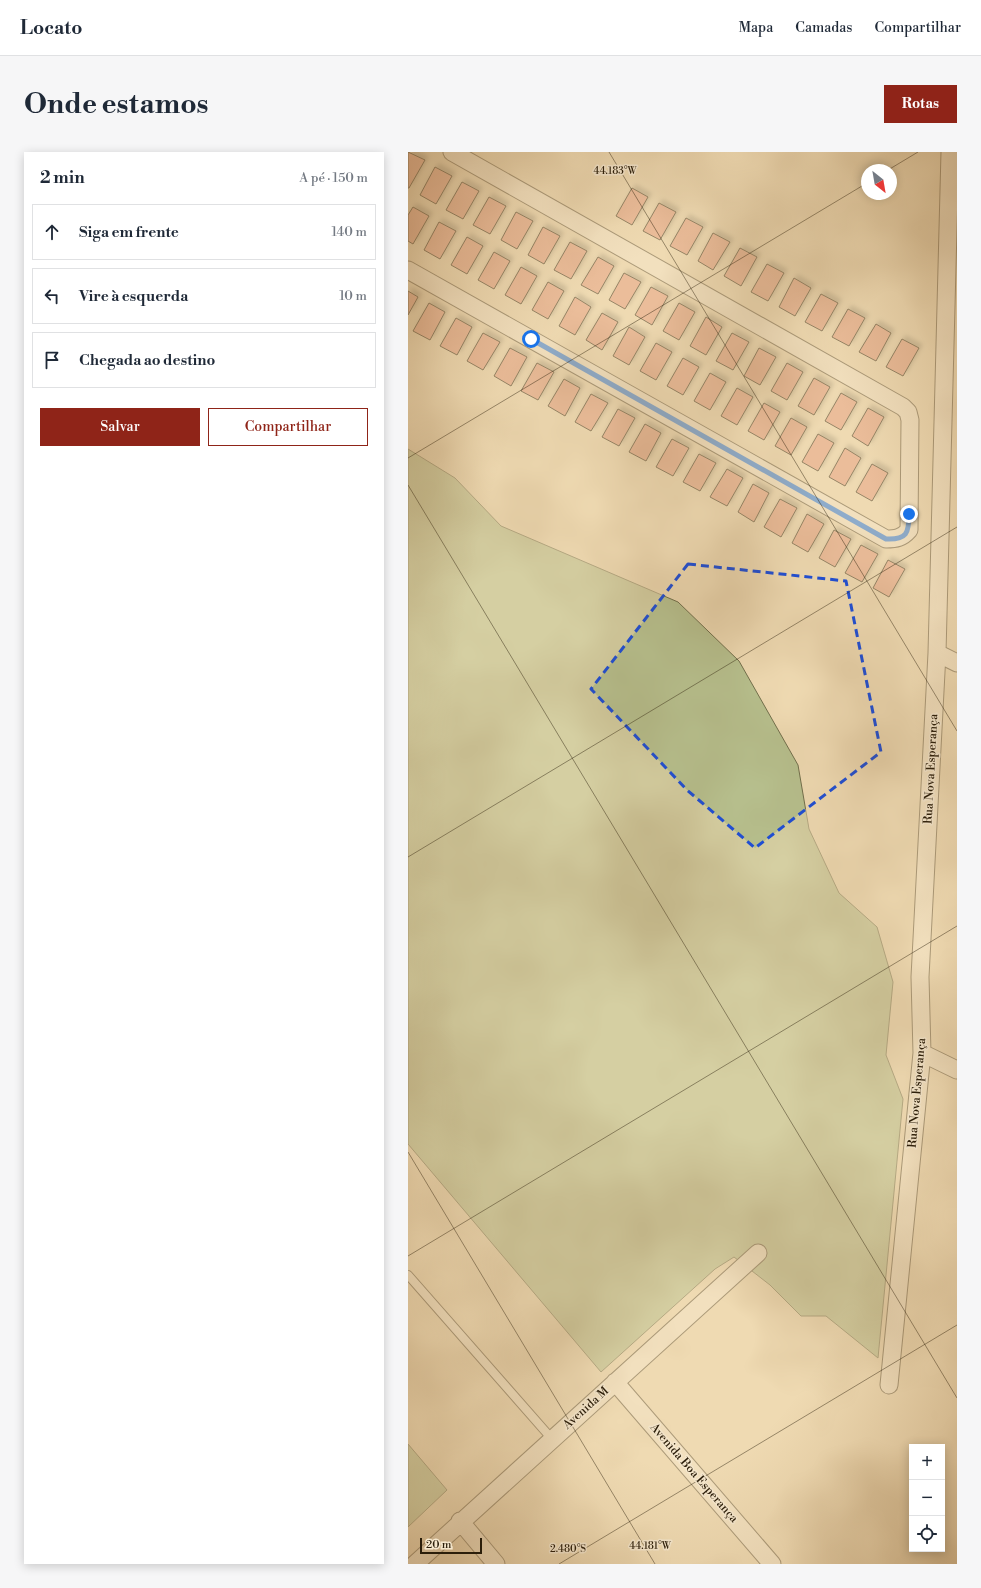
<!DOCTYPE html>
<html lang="pt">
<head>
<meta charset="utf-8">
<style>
	:root { --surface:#fff; --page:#f6f6f7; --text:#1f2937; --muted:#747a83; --line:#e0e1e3; --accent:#8f2418 }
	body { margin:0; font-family:"Libre Bodoni",serif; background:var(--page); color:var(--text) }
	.controls { position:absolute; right:12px; bottom:12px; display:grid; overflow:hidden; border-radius:0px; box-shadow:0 2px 10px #0003 }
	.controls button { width:36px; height:36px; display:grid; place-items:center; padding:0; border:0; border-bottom:1px solid var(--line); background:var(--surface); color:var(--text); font:20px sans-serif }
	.compass { position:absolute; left:453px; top:12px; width:36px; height:36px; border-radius:50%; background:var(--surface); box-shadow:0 2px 10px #0003; rotate:149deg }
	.scale { position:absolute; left:12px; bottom:10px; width:62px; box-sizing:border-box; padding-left:4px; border:2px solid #2b1e0a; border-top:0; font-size:11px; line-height:14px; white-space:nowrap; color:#2b1e0a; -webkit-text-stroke:3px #f5e7cd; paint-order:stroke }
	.stop { position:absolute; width:12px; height:12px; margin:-9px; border:3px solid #1a73e8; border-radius:50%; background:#fff }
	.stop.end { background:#1a73e8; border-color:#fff; box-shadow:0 1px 4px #0008 }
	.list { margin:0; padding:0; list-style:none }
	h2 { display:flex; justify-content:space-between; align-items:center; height:52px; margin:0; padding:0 16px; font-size:17px }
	h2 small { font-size:13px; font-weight:400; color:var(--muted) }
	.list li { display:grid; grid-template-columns:26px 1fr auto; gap:12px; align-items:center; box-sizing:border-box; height:56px; margin:0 8px 8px; padding:0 8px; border:1px solid var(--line); border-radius:0px }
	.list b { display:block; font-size:15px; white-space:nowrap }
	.list em { font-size:13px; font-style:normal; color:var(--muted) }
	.actions { display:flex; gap:8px; padding:12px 16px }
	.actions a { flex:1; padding:9px 0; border:1px solid var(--accent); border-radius:0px; text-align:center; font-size:14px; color:var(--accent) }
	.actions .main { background:var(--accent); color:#fff }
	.icon { flex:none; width:22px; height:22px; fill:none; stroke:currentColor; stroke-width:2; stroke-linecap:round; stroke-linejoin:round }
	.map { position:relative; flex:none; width:549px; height:1412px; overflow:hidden; border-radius:0px }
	header { display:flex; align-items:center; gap:24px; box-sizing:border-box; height:56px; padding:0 20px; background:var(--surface); border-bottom:1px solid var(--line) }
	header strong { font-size:19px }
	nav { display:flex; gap:22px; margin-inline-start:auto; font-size:14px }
	.intro { display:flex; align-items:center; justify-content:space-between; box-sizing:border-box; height:96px; padding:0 24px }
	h1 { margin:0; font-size:28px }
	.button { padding:10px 18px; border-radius:0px; background:var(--accent); color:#fff; font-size:14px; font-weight:700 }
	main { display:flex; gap:24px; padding:0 24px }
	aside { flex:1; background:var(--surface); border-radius:0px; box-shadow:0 2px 10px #0003 }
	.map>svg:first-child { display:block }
	.green { fill:#b7c08e; stroke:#716f4c }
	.building { fill:#e6997d; stroke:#2b1e0a; filter:url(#shadow) }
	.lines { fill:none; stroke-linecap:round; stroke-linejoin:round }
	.service-casing { stroke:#5c4d34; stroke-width:10 }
	.minor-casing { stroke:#5c4d34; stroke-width:19 }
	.service { stroke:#f5e7cd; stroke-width:8 }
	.minor { stroke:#f5e7cd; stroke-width:17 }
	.route { stroke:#1a73e8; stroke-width:5 }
	.marked { fill:none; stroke:#1d4ed8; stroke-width:3; stroke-dasharray:8 5; stroke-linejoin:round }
	.ticks { fill:none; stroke:#2b1e0a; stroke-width:1; stroke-opacity:0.45 }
	.labels { text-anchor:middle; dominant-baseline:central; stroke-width:3; stroke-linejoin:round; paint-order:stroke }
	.street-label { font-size:12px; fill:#2b1e0a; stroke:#f5e7cd }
	.ticks-label { font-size:10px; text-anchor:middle; fill:#2b1e0a; stroke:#f5e7cd; stroke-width:3; stroke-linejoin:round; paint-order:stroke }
</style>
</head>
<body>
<header>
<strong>Locato</strong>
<nav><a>Mapa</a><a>Camadas</a><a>Compartilhar</a></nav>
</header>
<div class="intro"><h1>Onde estamos</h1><a class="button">Rotas</a></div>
<main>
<aside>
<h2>2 min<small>A pé · 150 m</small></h2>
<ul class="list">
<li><svg class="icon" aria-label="ahead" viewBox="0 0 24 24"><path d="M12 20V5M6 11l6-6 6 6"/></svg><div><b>Siga em frente</b></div><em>140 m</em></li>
<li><svg class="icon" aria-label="left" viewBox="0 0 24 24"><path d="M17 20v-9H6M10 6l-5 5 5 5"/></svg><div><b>Vire à esquerda</b></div><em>10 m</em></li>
<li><svg class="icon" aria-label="arrive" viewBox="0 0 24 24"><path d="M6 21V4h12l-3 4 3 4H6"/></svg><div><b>Chegada ao destino</b></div></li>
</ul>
<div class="actions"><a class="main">Salvar</a><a>Compartilhar</a></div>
</aside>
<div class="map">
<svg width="549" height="1412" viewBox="0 0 549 1412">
	<defs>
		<filter id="shadow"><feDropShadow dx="3.5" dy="-3.5" stdDeviation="2" flood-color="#0004"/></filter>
	</defs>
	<rect width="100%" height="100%" fill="#efdab2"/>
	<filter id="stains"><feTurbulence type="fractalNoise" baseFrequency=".005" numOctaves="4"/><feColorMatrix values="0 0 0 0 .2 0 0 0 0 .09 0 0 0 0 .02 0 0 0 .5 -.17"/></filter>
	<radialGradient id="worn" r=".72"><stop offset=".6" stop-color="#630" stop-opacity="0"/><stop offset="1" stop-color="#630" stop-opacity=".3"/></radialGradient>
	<!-- green -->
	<path class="green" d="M0 297 47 326 93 374 270 450 331 509 390 613 401 677 431 741 469 775 485 830 478 903 495 947 470 1206 418 1164H393L362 1133 326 1105 307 1117 193 1220 0 992Z
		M0 1292 39 1338 0 1375Z"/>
	<!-- building -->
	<path class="building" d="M0 0 17 8 1 36H0Z
		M27 15 44 24 28 52 12 43Z
		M54 30 71 39 55 67 38 58Z
		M224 36 240 45 224 73 208 64Z
		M81 45 98 54 82 82 65 73Z
		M251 51 268 60 252 88 235 79Z
		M5 55 21 64 5 92 0 89V63Z
		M108 60 125 69 109 97 93 88Z
		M278 66 295 75 279 103 262 94Z
		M31 70 48 79 32 107 16 98Z
		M135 75 152 84 136 112 120 103Z
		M305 81 322 90 305 118 290 109Z
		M59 85 75 94 59 122 43 113Z
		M162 90 179 99 163 127 146 118Z
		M332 96 349 105 333 134 316 124Z
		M86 100 102 109 86 137 70 128Z
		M190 105 206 114 190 142 173 133Z
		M359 112 376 121 360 149 343 140Z
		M113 115 129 124 113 152 97 143Z
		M216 121 233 130 217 157 201 148Z
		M386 126 403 136 387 164 371 155Z
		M140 130 156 139 140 167 124 158Z
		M243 135 260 144 244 173 227 163Z
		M0 139 10 145 0 163Z
		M413 142 430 151 414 179 397 170Z
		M167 145 183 155 167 183 151 174Z
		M21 151 37 160 22 188 5 179Z
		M271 151 287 160 271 188 255 179Z
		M440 157 457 166 441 194 424 185Z
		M194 161 210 170 194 198 178 188Z
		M298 165 314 175 298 203 282 194Z
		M48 166 64 175 49 203 32 194Z
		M468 172 483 181 468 209 451 200Z
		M221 175 237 185 221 213 205 204Z
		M75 181 92 190 75 218 59 209Z
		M324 181 341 190 325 218 308 209Z
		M494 187 511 196 495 224 478 215Z
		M248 191 264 200 248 228 232 219Z
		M102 196 119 205 103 234 86 224Z
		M351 196 368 205 352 233 336 224Z
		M275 206 291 215 275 243 259 234Z
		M129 211 146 220 130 248 113 239Z
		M379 211 395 220 379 248 363 239Z
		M302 221 318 230 302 258 286 249Z
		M406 226 422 235 406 263 390 254Z
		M156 227 172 236 157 264 140 254Z
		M329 236 345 245 329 273 313 264Z
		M433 241 449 250 433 278 417 269Z
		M183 242 200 251 183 279 167 270Z
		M356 251 372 260 356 288 340 279Z
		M460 256 476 265 460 294 444 284Z
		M210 257 227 266 211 294 194 285Z
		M383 266 399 275 383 303 367 294Z
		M237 272 253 281 238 309 221 300Z
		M410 282 426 291 410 319 394 310Z
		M264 287 281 296 265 324 248 315Z
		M437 296 453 306 437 334 421 325Z
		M291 302 308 311 292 339 275 330Z
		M464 312 480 321 464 349 448 340Z
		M319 317 335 326 319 354 302 345Z
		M345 332 361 341 346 370 330 360Z
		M372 347 389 356 373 385 356 375Z
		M399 362 416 372 400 400 384 391Z
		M426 378 443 387 427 415 411 406Z
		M453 393 470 402 454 430 437 421Z
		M480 408 497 417 481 445 465 436Z"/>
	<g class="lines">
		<!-- service casing -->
		<g class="service-casing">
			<path id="service" d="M0 1123 144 1287"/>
		</g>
		<!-- minor casing -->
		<g class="minor-casing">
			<path id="minor" d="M0 118 478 387C488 387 494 386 501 378L502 268 500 260 495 255 44 0
				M529 501 549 511
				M514 901 549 918
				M207 1230 364 1412
				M481 1233 514 901 512 825 529 501 542 0
				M52 1369 88 1412
				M7 1412 350 1101"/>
		</g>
		<!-- service -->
		<use href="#service" class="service"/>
		<!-- minor -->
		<use href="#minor" class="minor"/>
	</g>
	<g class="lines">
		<!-- route -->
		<path class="route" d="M123 187 478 387C499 388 501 381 501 362"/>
	</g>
	<!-- marked area -->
	<path d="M0 0H549V1412H0ZM280 412 438 429 473 600 347 696 279 638 183 537Z" fill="#efdab2" fill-opacity=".55" fill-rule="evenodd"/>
	<path class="marked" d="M280 412 438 429 473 600 347 696 279 638 183 537Z"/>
	<!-- ticks -->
	<path class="ticks" d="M201 0 549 579M480 18 510 0M0 306 459 31M0 333 549 1246M0 705 549 375M0 1000 247 1412M0 1104 549 774M151 1412 549 1173"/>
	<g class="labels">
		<!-- street labels -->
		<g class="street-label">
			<text transform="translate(523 617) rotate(-87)">Rua Nova Esperança</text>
			<text transform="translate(509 941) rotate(-85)">Rua Nova Esperança</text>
			<text transform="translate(178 1256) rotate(-42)">Avenida M</text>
			<text transform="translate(286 1321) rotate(49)">Avenida Boa Esperança</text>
		</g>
	</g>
	<g class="ticks-label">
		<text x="207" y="22">44.183°W</text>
		<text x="242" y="1397">44.181°W</text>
		<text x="160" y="1400">2.480°S</text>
	</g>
	<rect width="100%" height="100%" filter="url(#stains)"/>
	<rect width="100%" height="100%" fill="url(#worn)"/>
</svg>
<div class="controls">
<button>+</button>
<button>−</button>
<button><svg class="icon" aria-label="locate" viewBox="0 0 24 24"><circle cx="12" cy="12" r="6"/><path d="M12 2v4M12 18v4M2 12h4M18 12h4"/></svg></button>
</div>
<svg class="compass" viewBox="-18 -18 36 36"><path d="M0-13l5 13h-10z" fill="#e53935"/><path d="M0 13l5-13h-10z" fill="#747a83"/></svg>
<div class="scale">20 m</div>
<div class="stop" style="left:123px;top:187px"></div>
<div class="stop end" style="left:501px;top:362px"></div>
</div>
</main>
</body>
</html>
